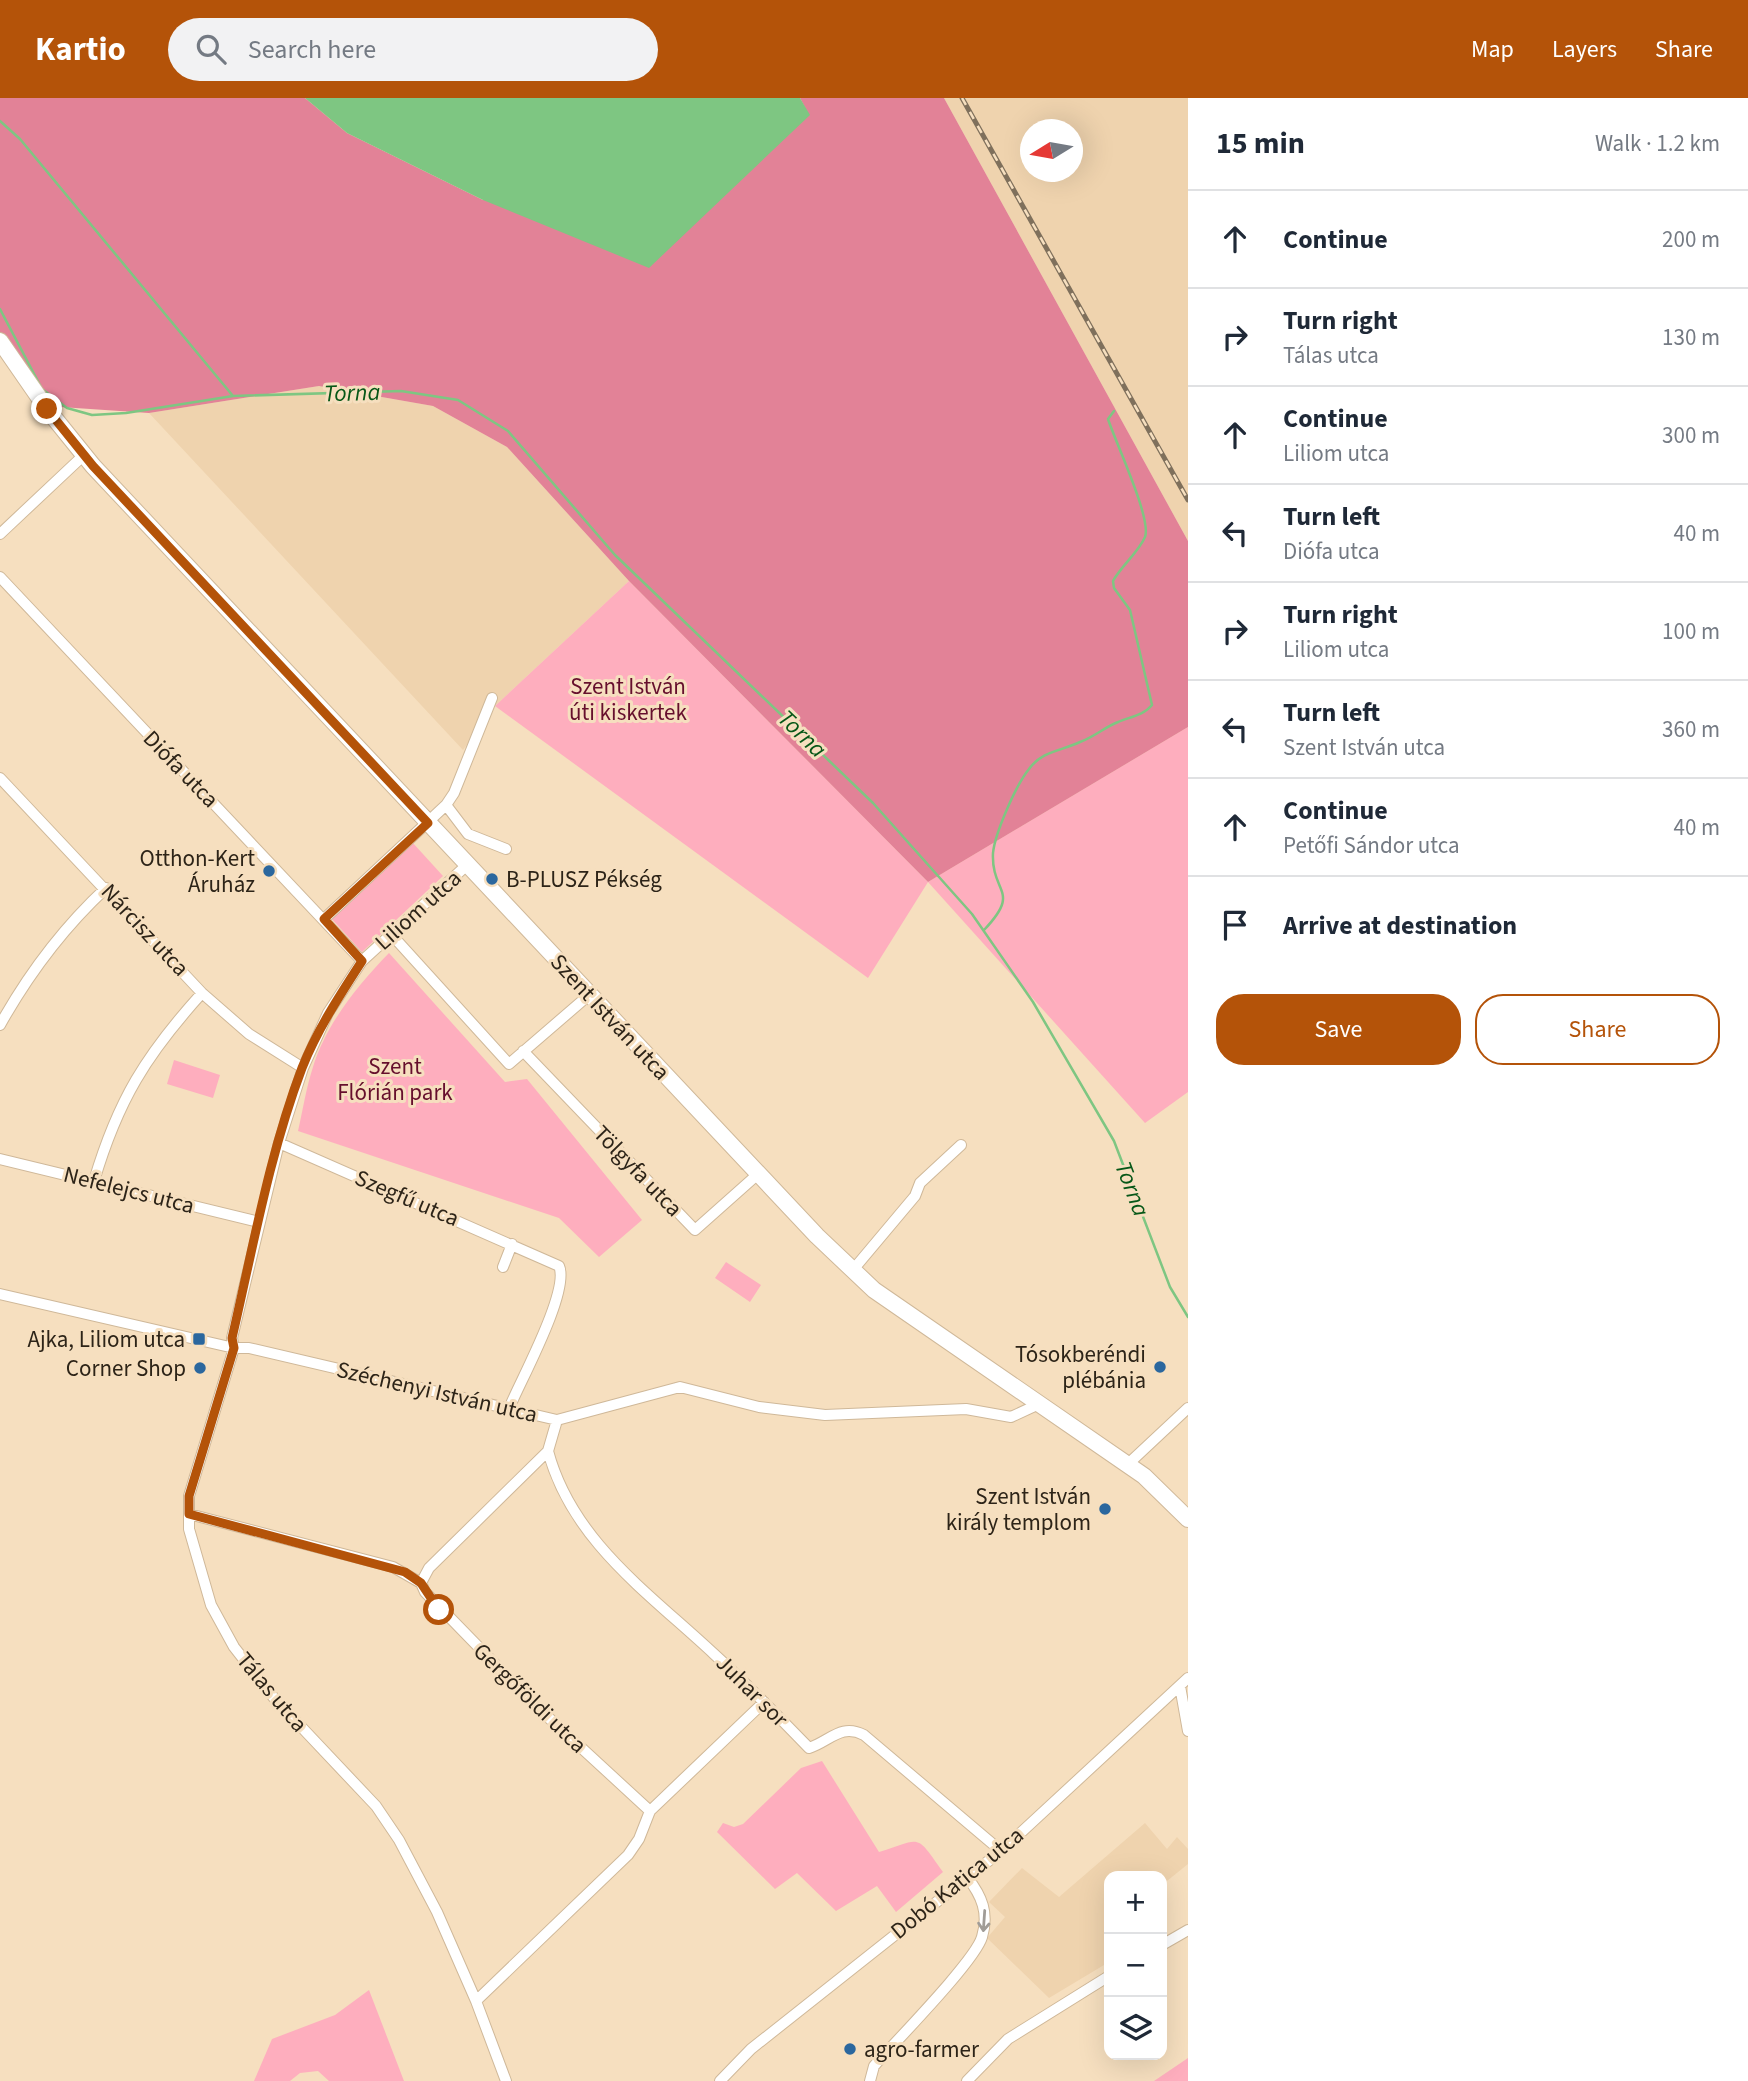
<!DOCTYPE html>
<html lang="en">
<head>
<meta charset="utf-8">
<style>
	:root { --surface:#fff; --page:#f2f2f3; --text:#1f2937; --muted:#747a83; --line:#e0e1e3; --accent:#b45309 }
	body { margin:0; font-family:"Source Sans 3",sans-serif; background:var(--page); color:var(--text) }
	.controls { position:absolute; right:21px; bottom:21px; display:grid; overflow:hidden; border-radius:14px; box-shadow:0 7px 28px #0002 }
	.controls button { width:63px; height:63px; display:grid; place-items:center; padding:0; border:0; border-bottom:2px solid var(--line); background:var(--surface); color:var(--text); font:35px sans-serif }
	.compass { position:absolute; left:1020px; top:21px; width:63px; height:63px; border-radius:50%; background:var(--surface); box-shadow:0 7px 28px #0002; rotate:259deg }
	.stop { position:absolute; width:21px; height:21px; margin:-16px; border:5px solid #b45309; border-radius:50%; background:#fff }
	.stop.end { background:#b45309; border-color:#fff; box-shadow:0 2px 7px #0008 }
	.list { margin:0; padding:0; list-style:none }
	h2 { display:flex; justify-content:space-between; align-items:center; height:91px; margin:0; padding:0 28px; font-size:30px }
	h2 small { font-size:23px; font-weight:400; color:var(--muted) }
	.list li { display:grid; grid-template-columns:46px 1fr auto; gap:21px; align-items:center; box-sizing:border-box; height:98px; padding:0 28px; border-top:2px solid var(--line) }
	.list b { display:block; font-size:26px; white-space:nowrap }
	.list p { margin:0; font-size:23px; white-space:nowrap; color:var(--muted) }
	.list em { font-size:23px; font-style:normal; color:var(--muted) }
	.actions { display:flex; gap:14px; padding:21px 28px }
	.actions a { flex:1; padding:16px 0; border:2px solid var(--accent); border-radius:28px; text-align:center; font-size:24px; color:var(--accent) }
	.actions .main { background:var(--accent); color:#fff }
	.icon { flex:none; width:38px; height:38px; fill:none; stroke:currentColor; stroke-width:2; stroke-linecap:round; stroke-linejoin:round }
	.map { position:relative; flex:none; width:1188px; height:1983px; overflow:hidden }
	header { display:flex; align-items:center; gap:42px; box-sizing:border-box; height:98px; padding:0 35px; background:var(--accent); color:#fff }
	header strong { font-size:33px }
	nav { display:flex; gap:38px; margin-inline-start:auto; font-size:24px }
	.search { width:490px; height:63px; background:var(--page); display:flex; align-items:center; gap:18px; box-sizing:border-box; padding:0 24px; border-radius:38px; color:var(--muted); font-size:26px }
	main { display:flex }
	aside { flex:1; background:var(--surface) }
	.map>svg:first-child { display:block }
	.built { fill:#efd3ae; fill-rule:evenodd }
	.green { fill:#feaebe }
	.forest { fill:#e28297 }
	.water { fill:#7ec682 }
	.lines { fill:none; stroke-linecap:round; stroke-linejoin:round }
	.stream { stroke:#7ec682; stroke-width:2.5 }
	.minor-casing { stroke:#cfb899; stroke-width:12 }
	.secondary-casing { stroke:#cfb899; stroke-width:18 }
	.minor { stroke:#fff; stroke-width:10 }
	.secondary { stroke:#fff; stroke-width:16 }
	.rail-casing { stroke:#7f705c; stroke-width:5 }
	.rail { stroke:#f6dfbf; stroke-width:2.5; stroke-dasharray:8; stroke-linecap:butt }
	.oneway { stroke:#a09c97 }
	.route { stroke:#b45309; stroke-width:9 }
	.poi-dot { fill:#2b679e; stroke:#f6dfbf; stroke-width:2.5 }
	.labels { text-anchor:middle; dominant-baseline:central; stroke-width:6; stroke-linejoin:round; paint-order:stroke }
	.park-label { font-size:23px; fill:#660f2d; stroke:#f6dfbf }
	.street-label { font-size:23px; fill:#2d2418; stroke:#f6dfbf }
	.poi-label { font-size:23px; fill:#2d2418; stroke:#f6dfbf; text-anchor:end }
	.water-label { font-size:24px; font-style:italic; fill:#065717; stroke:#f6dfbf }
</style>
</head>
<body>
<header>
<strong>Kartio</strong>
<div class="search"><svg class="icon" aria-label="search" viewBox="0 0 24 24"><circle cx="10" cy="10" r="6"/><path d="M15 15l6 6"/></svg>Search here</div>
<nav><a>Map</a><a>Layers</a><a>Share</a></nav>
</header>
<main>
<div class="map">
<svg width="1188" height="1983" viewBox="0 0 1188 1983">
	<rect width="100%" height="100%" fill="#f6dfbf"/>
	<!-- built -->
	<path class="built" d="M944 0H1188V443ZM1030 32H1072V74H1030Z
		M319 288 433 308 507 349 629 483 495 608 463 652 149 315Z
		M1145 1725 1167 1751 1177 1739 1188 1751V1766L1162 1787V1778H1109V1864L1049 1900 987 1840 1005 1819 989 1804 1022 1770 1059 1799Z"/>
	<!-- green -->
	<path class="green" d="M629 483 928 784 1188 629V994L1145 1025 928 784 868 880 495 608Z
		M412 744 443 778 362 854 330 819Z
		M389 855 505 984 527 981 642 1122 599 1159 559 1120 298 1033C303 1012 306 990 313 969 326 926 358 887 389 855Z
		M174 962 220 977 213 1000 167 986Z
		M726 1164 761 1187 750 1204 715 1180Z
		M822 1663 879 1754C923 1740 915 1735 943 1774L896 1814 877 1788 836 1813 797 1775 775 1791 717 1734 723 1725 734 1729 743 1726 801 1670Z
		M369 1892 404 1983H329L318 1973 300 1975 290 1983H254L272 1941 335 1917Z
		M1188 1960V1983H1154Z"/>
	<!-- forest -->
	<path class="forest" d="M0 0H305L347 35 483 102 809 17 800 0H944L1188 443V629L928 784 629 483 507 349 433 308 319 288 149 315 46 308 0 239Z"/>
	<!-- water -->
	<path class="water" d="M305 0H800L810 17 649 170 483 102 347 35Z"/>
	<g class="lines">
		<!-- stream -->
		<path class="stream" d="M0 23 20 41 233 298
			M0 211 42 291 67 310 92 317 126 315 233 298 401 293 458 302 508 333 615 457 873 705 972 816 1033 904 1114 1043 1170 1189 1188 1219
			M984 832C1022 792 991 796 993 755 995 735 1016 687 1029 671 1042 653 1061 653 1080 644 1094 639 1105 629 1118 624 1130 619 1144 617 1152 607L1130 512 1114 490 1113 483C1121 468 1138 455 1145 439 1152 421 1115 343 1108 321L1114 313"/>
		<!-- minor casing -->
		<g class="minor-casing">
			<path id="minor" d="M0 436 84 357
				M0 479 362 863
				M0 680 202 895 249 936 303 970
				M446 707 468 736 506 751
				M467 767 362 863 328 915 303 970 279 1045 232 1240 234 1250 189 1398V1431L211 1507 234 1549 274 1600 376 1708 399 1742 437 1814 476 1903
				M324 821 446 707 454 695 492 600
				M391 836 509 966 589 897
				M0 927C29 875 62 831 106 790
				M523 953 695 1132 758 1076
				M279 1045 559 1168C570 1192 522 1280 511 1306V1313
				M0 1061 259 1124
				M94 1083C118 1002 146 957 202 895
				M503 1169 512 1146
				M852 1173 915 1098 920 1085 961 1047
				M0 1196 234 1250H249L557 1322 680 1289 759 1309 825 1317 966 1311 1011 1319 1039 1306
				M557 1322 548 1353 429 1470 421 1485 425 1494 537 1609 650 1713 764 1604
				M548 1353C572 1443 649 1495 714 1556 747 1586 778 1618 809 1650 830 1643 841 1625 864 1637L1001 1753
				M1127 1367 1188 1310
				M189 1416 393 1469 421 1485
				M1180 1588 1188 1633
				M1162 1847 1188 1832
				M506 1983 476 1903 628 1757 639 1741 650 1713
				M720 1983 751 1951 1001 1753 1188 1580
				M870 1983 874 1968C895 1944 975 1863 982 1839 989 1815 982 1798 967 1779
				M967 1983 1008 1941 1109 1878"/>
		</g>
		<!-- secondary casing -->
		<g class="secondary-casing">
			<path id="secondary" d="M0 243 47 311 93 368 817 1138 874 1192 1144 1378 1188 1421"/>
		</g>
		<!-- minor -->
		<use href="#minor" class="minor"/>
		<!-- secondary -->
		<use href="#secondary" class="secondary"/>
		<!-- rail casing -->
		<g class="rail-casing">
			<path id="rail" d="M962 0 1188 402"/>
		</g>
		<!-- rail -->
		<use href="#rail" class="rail"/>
	</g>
	<!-- one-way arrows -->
	<defs><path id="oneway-shaft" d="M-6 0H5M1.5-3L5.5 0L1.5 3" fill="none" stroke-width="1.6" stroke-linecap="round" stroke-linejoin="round" transform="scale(1.75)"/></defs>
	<use class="oneway" href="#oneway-shaft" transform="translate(984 1823) rotate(94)"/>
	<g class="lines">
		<!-- route -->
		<path class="route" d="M47 311 93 368 428 725 324 821 362 863C340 897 317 932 302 970 269 1057 253 1150 232 1240L234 1250 189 1398V1416L405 1474 421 1485 439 1512"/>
	</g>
	<!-- markers -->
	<g class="poi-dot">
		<circle cx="269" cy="773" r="7"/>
		<circle cx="492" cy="781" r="7"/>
		<rect x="192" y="1234" width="14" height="14" rx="3.5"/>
		<circle cx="1160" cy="1269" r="7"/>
		<circle cx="200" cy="1270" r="7"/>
		<circle cx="1105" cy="1411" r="7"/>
		<circle cx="850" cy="1951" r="7"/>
	</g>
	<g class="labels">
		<!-- park labels -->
		<g class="park-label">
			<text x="628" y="588">Szent István<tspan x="628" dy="26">úti kiskertek</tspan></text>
			<text x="395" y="968">Szent<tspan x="395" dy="26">Flórián park</tspan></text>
		</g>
		<!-- street labels -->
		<g class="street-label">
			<text transform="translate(181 671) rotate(46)">Diófa utca</text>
			<text transform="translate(418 812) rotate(-42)">Liliom utca</text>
			<text transform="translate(145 832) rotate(47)">Nárcisz utca</text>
			<text transform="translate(610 919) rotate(47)">Szent István utca</text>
			<text transform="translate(638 1073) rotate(46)">Tölgyfa utca</text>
			<text transform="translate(129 1092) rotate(14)">Nefelejcs utca</text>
			<text transform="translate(407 1100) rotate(23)">Szegfű utca</text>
			<text transform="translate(437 1294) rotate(13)">Széchenyi István utca</text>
			<text transform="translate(752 1593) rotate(45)">Juhar sor</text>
			<text transform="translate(272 1594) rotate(50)">Tálas utca</text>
			<text transform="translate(530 1600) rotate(44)">Gergőföldi utca</text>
			<text transform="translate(957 1785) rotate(-39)">Dobó Katica utca</text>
		</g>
		<!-- poi labels -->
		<g class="poi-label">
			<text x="255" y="760">Otthon-Kert<tspan x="255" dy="26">Áruház</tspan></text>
			<text x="506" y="781" text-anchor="start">B-PLUSZ Pékség</text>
			<text x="185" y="1241">Ajka, Liliom utca</text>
			<text x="1146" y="1256">Tósokberéndi<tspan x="1146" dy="26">plébánia</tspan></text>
			<text x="186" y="1270">Corner Shop</text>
			<text x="1091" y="1398">Szent István<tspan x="1091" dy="26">király templom</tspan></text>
			<text x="864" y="1951" text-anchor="start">agro-farmer</text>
		</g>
		<!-- water labels -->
		<g class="water-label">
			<text transform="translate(352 295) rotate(-2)">Torna</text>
			<text transform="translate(802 636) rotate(44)">Torna</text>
			<text transform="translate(1132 1091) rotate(69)">Torna</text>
		</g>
	</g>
</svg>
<div class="controls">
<button>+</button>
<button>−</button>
<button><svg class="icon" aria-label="layers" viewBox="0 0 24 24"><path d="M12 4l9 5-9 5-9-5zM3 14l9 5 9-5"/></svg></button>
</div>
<svg class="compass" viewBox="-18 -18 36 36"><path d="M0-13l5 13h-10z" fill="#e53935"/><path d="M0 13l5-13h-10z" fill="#747a83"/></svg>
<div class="stop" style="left:439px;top:1512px"></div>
<div class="stop end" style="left:47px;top:311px"></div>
</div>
<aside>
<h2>15 min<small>Walk · 1.2 km</small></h2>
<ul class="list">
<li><svg class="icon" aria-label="ahead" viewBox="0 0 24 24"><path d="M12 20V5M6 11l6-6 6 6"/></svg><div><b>Continue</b></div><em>200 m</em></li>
<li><svg class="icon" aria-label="right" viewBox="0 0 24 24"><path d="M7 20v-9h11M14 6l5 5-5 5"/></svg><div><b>Turn right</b><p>Tálas utca</p></div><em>130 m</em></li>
<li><svg class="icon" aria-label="ahead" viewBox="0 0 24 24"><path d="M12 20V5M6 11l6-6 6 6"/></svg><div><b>Continue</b><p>Liliom utca</p></div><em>300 m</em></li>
<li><svg class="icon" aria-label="left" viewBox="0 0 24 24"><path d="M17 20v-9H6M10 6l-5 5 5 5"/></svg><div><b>Turn left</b><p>Diófa utca</p></div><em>40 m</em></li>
<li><svg class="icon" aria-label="right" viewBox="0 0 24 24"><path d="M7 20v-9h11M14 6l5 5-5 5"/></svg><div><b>Turn right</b><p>Liliom utca</p></div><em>100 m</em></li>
<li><svg class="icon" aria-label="left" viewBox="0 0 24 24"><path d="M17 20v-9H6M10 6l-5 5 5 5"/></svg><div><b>Turn left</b><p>Szent István utca</p></div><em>360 m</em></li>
<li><svg class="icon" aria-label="ahead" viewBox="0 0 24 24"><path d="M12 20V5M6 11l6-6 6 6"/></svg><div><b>Continue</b><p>Petőfi Sándor utca</p></div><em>40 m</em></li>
<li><svg class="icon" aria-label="arrive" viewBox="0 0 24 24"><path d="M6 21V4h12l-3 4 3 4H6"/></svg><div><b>Arrive at destination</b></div></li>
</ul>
<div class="actions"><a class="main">Save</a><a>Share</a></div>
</aside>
</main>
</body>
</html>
